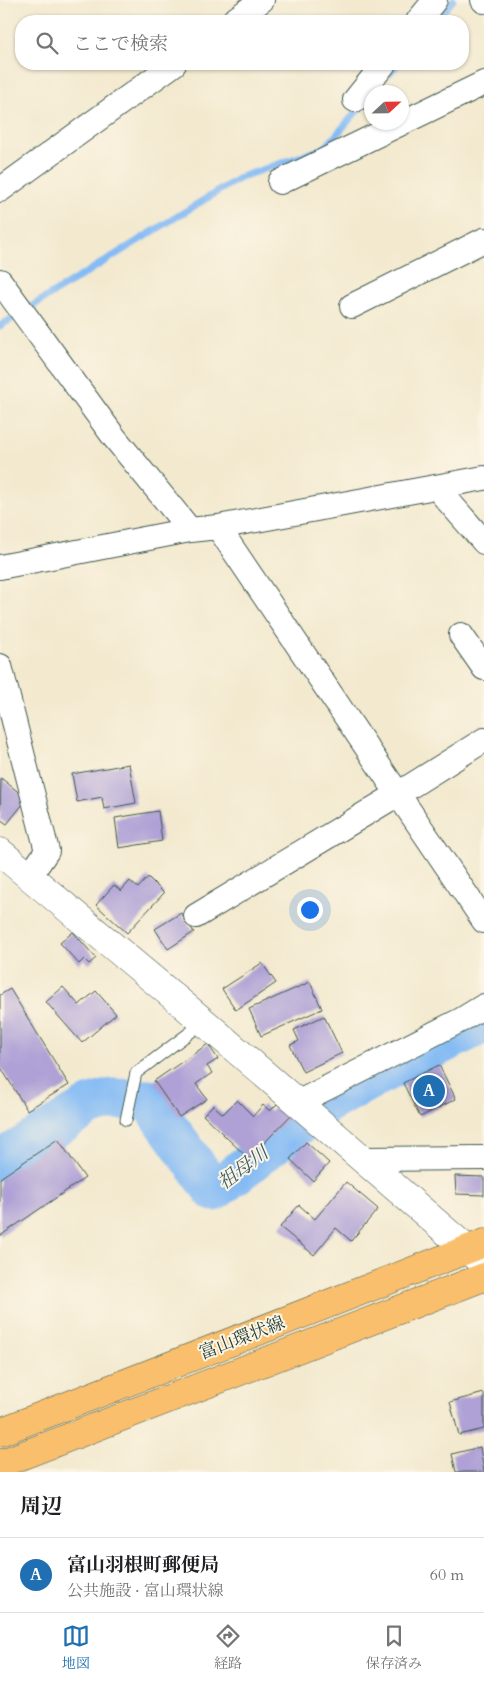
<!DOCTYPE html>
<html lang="ja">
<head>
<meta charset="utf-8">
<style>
	:root { --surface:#fff; --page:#f2f2f2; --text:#202124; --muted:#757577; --line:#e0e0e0; --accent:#1f6fb2 }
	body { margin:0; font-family:Cardo,"Noto Serif JP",serif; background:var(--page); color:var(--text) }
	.compass { position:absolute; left:364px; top:85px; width:45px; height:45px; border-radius:50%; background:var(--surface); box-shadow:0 1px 4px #0004; rotate:68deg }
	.you { position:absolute; left:309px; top:909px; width:18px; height:18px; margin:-12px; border:4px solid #fff; border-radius:50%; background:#1a73e8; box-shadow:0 0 0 8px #1a73e833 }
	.badge { display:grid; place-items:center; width:32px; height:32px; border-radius:50%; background:var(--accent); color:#fff; font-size:16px; font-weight:700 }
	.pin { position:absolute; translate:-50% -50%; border:2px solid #fff; box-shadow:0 1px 5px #0006 }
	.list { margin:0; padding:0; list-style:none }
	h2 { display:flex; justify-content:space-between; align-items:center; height:65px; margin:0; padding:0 20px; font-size:21px }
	h2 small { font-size:16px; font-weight:400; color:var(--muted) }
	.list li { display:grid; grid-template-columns:32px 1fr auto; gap:15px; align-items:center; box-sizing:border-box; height:75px; padding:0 20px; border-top:1px solid var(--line) }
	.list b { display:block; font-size:19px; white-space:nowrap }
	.list p { margin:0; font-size:16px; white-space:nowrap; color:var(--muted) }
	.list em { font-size:16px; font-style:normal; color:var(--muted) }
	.icon { flex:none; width:28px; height:28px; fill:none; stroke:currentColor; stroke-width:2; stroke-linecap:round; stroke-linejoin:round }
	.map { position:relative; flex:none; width:484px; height:1472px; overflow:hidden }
	.search { position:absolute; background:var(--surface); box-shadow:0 1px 4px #0004; left:15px; right:15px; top:15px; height:55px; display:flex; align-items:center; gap:12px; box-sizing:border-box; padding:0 18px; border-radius:20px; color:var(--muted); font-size:19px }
	.sheet { height:140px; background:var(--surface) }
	nav { display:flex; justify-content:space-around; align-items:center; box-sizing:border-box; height:70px; border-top:1px solid var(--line); background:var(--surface); font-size:14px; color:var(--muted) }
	nav a { display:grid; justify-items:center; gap:2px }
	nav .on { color:var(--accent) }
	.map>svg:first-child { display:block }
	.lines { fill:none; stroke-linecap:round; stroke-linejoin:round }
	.stream { stroke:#85bbf4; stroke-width:7 }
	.river { stroke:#85bbf4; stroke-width:41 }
	.building { fill:#afa1d6 }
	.service-casing { stroke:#3f574b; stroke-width:13 }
	.minor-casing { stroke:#3f574b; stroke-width:26 }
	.tertiary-casing { stroke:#3f574b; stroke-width:29 }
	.primary-casing { stroke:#3f574b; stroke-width:29 }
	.service { stroke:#fff; stroke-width:11 }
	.minor { stroke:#fff; stroke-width:24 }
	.tertiary { stroke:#fff; stroke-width:28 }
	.primary { stroke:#f9bf6d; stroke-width:28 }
	.labels { text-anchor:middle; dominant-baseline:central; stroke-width:4; stroke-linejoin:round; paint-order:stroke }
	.street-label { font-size:18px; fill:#1f3d34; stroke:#fcf5e5 }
	.water-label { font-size:19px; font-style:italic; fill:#385c64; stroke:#fcf5e5 }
</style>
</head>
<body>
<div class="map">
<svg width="484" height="1472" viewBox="0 0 484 1472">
	<rect width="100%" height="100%" fill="#fcf5e5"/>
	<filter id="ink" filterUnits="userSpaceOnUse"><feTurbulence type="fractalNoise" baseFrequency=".02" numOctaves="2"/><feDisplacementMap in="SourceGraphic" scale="10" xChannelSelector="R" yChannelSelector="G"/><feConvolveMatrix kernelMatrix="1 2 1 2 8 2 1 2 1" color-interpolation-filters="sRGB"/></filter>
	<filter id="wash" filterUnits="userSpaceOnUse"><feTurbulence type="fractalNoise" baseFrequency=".0096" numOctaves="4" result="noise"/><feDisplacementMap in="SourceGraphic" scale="20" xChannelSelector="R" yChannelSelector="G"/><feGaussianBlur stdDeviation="1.12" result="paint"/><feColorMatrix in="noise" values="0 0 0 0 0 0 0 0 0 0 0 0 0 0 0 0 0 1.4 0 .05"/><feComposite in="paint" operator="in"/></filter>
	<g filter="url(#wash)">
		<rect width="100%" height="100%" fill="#f3e9cf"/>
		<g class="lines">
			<!-- stream -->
			<path class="stream" d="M435 21 453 0
				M390 73 398 64
				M0 326 241 177 325 148 363 104"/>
			<!-- river -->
			<path class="river" d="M0 1161 91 1105 112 1099 149 1100 214 1191 325 1104 371 1079 484 1023"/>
		</g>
		<g id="blocks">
			<!-- building -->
			<path class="building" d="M129 764 136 803 104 809 102 797 77 802 72 774Z
				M1 778 27 799 7 824 0 819Z
				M158 811 162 841 119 848 115 818Z
				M148 877 164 893 127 933 96 905 114 885 121 891 130 881 138 888Z
				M181 913 194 932 168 949 155 929Z
				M73 932 96 958 89 964 84 959 79 964 60 943Z
				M262 963 276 983 236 1010 222 989Z
				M310 982 322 1009 261 1036 249 1009Z
				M63 987 79 1005 96 991 116 1014 82 1043 46 1002Z
				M10 989 69 1085 27 1110 0 1066V995Z
				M324 1016 342 1053 303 1072 290 1045 299 1041 294 1030Z
				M208 1044 218 1059 207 1066 212 1073 196 1084 207 1099 179 1117 154 1081Z
				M439 1065 456 1099 420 1117 403 1083Z
				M237 1100 253 1116 263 1105 270 1111 278 1103 291 1115 249 1159 203 1115 213 1105 223 1114Z
				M58 1139 85 1178 0 1236V1178Z
				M306 1142 329 1163 313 1181 290 1159Z
				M455 1176 484 1177V1195L456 1194Z
				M346 1182 378 1209 351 1241 336 1228 314 1255 280 1227 299 1205 315 1219Z
				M484 1393V1429L459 1435 450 1402Z
				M480 1447 484 1472H456L452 1454Z"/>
		</g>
	</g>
	<g filter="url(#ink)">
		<use href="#blocks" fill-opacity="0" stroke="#3f574b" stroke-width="1"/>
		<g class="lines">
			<!-- service casing -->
			<g class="service-casing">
				<path id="service" d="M126 1120 136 1073 204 1022"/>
			</g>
			<!-- minor casing -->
			<g class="minor-casing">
				<path id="minor" d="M483 0 484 1
					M233 21 262 0
					M418 21 435 0
					M355 100 384 64
					M280 182 484 83
					M0 190 174 64
					M0 281 114 437 190 530
					M352 306 484 240
					M436 487 484 542
					M218 527 398 794 484 740
					M0 567 190 530 218 527 484 478
					M461 635 484 668
					M0 666 47 851 29 877
					M196 916 398 794 484 921
					M297 1103 461 1020 484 1006
					M362 1159 484 1158"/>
			</g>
			<!-- tertiary casing -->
			<g class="tertiary-casing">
				<path id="tertiary" d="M0 852 204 1022 484 1264"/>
			</g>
			<!-- primary casing -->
			<g class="primary-casing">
				<path id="primary" d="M0 1432 484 1243
					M0 1464 484 1277"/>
			</g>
			<!-- service -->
			<use href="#service" class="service"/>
			<!-- minor -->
			<use href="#minor" class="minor"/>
			<!-- tertiary -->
			<use href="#tertiary" class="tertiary"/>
			<!-- primary -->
			<use href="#primary" class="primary"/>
		</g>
	</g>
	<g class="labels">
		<!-- street labels -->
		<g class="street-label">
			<text transform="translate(242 1338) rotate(-21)">富山環状線</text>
		</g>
		<!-- water labels -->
		<g class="water-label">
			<text transform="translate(243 1168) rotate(-37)">祖母川</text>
		</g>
	</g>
</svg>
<svg class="compass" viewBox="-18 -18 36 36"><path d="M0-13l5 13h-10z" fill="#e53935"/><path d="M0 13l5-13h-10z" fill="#757577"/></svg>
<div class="you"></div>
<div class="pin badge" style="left:429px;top:1091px">A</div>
<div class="search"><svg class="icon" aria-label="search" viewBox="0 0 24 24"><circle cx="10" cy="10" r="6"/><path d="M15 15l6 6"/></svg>ここで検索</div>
</div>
<section class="sheet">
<h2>周辺<small></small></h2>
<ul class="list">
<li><span class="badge">A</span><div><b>富山羽根町郵便局</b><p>公共施設 · 富山環状線</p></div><em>60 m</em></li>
</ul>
</section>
<nav>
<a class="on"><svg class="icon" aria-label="map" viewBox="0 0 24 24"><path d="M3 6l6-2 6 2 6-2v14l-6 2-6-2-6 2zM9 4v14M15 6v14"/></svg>地図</a>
<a><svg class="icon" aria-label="directions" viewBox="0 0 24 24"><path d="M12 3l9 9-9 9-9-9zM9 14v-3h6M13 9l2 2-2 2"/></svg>経路</a>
<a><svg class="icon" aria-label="saved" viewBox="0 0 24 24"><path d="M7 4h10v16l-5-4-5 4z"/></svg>保存済み</a>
</nav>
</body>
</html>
